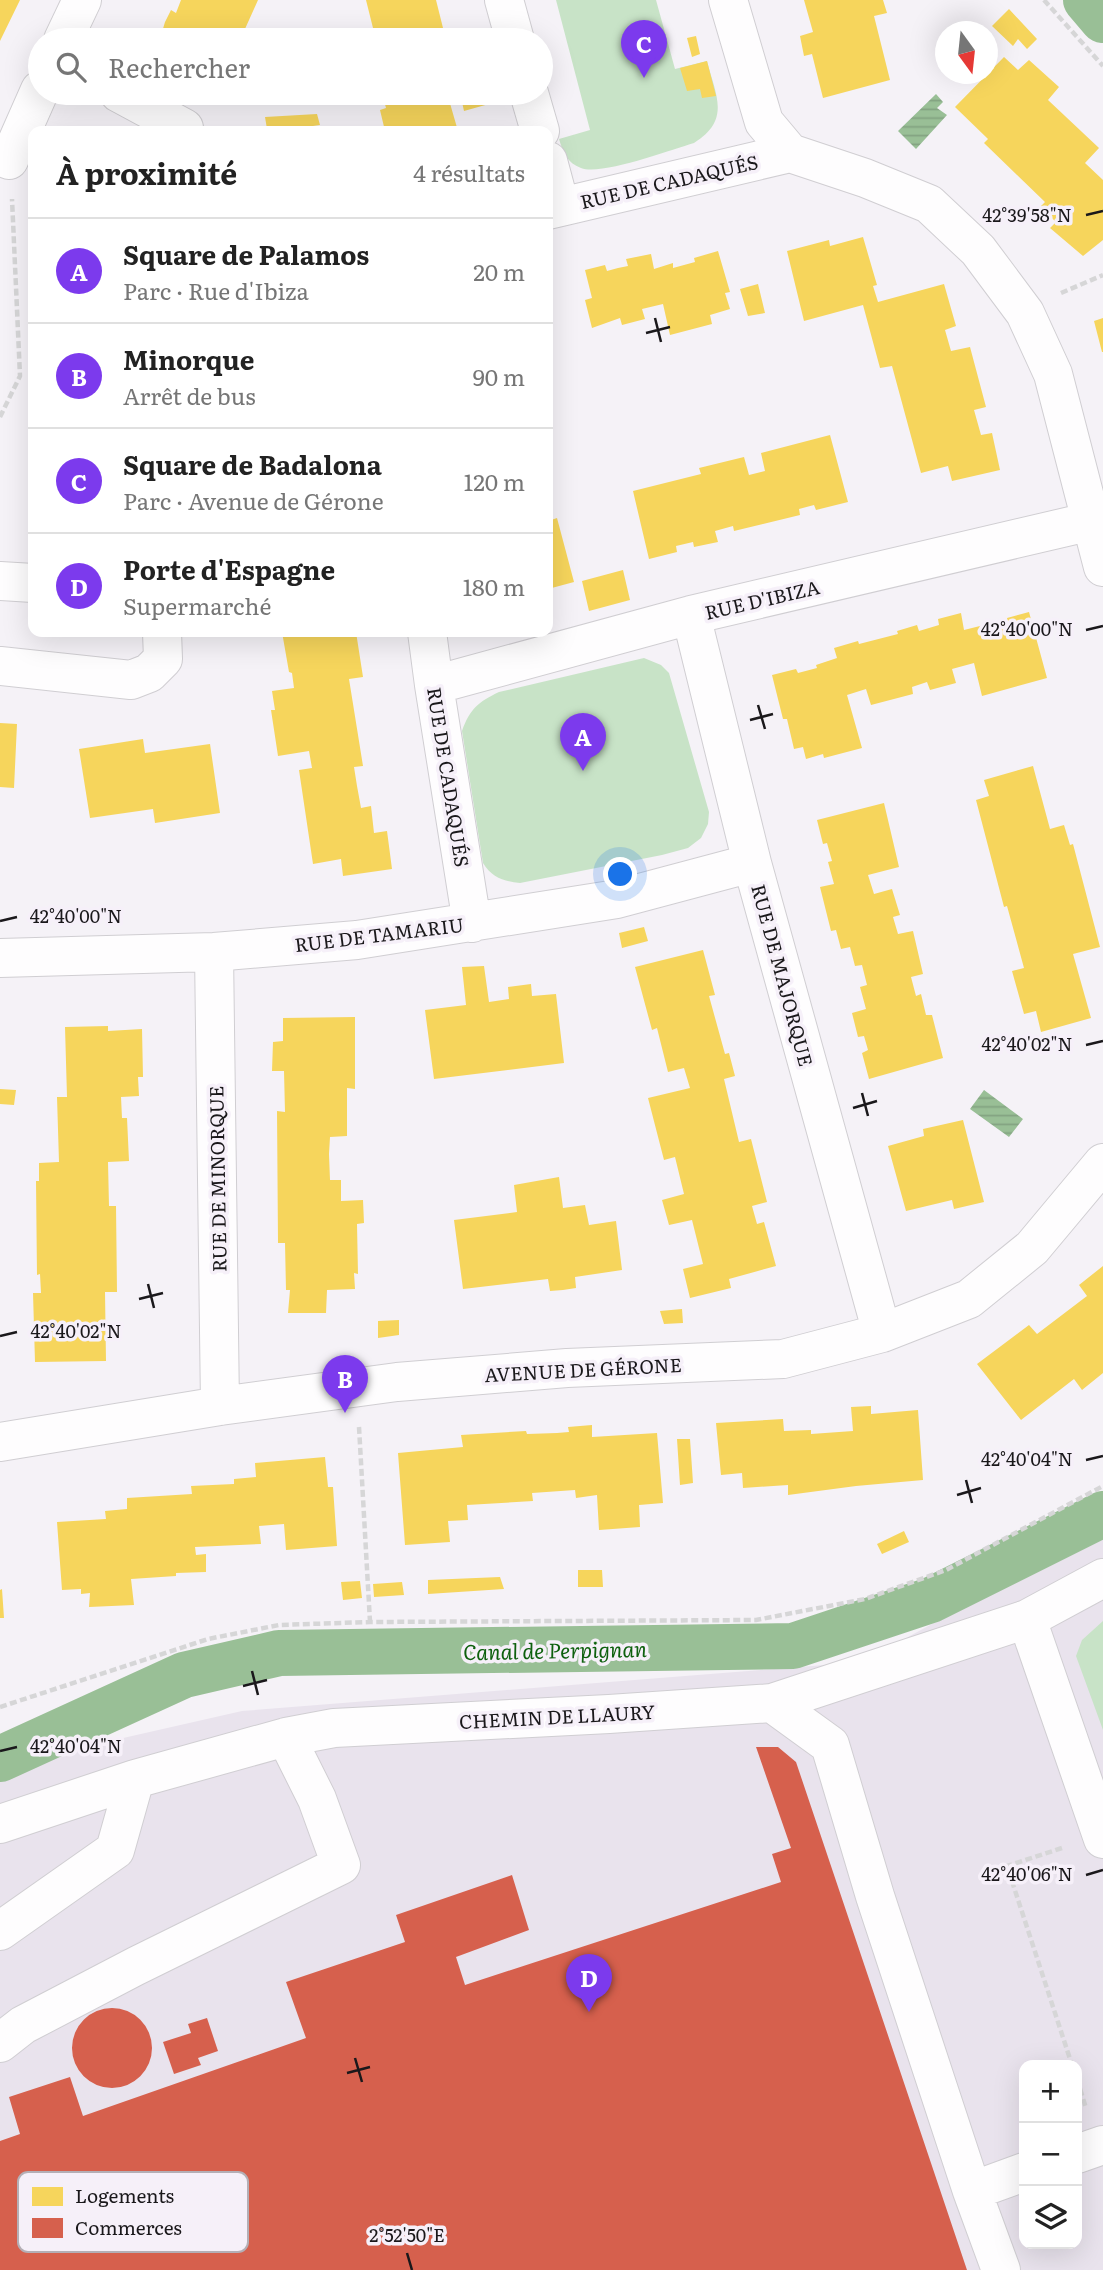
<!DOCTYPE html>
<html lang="fr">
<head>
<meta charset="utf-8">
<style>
	:root { --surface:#fff; --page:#f2f2f2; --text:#222; --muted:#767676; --line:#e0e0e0; --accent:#7c3aed }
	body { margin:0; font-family:Literata,serif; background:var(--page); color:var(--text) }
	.controls { position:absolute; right:21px; bottom:21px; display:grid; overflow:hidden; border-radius:14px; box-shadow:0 7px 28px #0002 }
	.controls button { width:63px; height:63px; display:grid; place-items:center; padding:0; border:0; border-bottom:2px solid var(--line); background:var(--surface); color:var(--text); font:35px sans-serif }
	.compass { position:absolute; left:935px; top:21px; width:63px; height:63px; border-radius:50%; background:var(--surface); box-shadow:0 7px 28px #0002; rotate:165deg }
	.you { position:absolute; left:621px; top:875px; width:24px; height:24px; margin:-18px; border:5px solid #fff; border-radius:50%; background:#1a73e8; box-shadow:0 0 0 10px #1a73e833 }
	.badge { display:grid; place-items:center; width:46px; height:46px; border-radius:50%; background:var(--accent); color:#fff; font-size:23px; font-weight:700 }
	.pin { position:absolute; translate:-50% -58px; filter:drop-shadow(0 2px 4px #0008) }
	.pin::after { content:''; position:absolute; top:37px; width:24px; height:21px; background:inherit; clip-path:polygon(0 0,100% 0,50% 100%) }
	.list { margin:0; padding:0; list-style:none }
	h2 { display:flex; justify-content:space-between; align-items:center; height:91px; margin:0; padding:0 28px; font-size:30px }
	h2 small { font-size:23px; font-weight:400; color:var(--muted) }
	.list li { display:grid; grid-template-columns:46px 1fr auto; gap:21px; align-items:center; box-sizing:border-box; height:105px; padding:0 28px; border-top:2px solid var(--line) }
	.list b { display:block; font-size:26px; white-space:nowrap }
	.list p { margin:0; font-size:23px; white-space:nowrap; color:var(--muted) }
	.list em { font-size:23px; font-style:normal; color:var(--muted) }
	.icon { flex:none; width:38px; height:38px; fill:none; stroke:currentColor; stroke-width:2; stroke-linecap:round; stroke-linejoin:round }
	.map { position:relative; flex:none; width:1103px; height:2270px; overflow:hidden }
	.search { position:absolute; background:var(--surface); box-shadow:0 7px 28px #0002; left:28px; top:28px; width:525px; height:77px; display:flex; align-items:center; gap:18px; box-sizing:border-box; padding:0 24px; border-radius:38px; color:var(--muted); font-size:26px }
	.panel { position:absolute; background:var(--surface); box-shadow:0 7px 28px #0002; left:28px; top:126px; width:525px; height:511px; border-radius:14px }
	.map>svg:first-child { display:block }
	.built { fill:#e9e3ed; fill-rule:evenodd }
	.park { fill:#c8e3c7 }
	.water { fill:url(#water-rules) }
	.homes { fill:#f6d55c }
	.shops { fill:#d6604d }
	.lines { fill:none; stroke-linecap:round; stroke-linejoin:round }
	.canal { stroke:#99bf96; stroke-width:46 }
	.minor-casing { stroke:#d0ced2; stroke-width:40 }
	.path { stroke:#d6d6d7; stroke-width:4.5; stroke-dasharray:7 3.5; stroke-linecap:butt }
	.minor { stroke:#fefdfe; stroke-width:38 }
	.ticks { fill:none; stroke:#1a181b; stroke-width:2.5 }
	.labels { text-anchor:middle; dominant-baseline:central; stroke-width:7; stroke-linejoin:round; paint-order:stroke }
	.street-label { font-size:19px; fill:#1a181b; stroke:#f6f0f9 }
	.water-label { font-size:21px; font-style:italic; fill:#0e600e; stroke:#f6f0f9 }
	.key { fill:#f6f0f9; stroke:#b4afb6; stroke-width:2 }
	.key-label { font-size:19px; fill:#1a181b }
	.ticks-label { font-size:18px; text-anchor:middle; fill:#1a181b; stroke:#f6f0f9; stroke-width:7; stroke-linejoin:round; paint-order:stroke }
</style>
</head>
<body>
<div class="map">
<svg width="1103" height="2270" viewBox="0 0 1103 2270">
	<defs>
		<pattern id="water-rules" width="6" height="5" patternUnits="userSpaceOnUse" patternTransform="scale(1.75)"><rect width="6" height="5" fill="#99bf96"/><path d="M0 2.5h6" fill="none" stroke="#83a381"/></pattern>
	</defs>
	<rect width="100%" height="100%" fill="#f5f2f7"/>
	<!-- built -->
	<path class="built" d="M1103 1531V2270H0V1766L242 1711 862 1662ZM1024 2065H1077V2244H1024Z"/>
	<!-- park -->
	<path class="park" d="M556 0H656L675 69 707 61C716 96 731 120 694 143 670 150 601 176 581 168 567 163 563 152 559 139L590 130Z
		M644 658 661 665 669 673 709 812 708 824 701 838 688 848 662 855 520 883C504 881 492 878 483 863L462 731C470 709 478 702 499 692Z
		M1103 1621V1730L1076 1656 1082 1640Z"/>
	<!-- water -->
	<path class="water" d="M936 94 943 102 937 108 947 115 916 149 898 131Z
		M984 1090 1023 1119 1009 1137 970 1109Z"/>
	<!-- homes -->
	<path class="homes" d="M0 0H20L0 41Z
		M181 0H258L240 40H163L166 34 162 32 165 22 171 10 176 13Z
		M366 0H436L446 40H376Z
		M804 0H883L887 13 874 16 890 80 823 98 812 54 804 56 800 36 813 32Z
		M1009 9 1037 39 1027 49 1018 39 1013 46 992 26Z
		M696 36 700 54 692 57 687 38Z
		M1004 57 1018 70 1029 60 1059 87 1048 100 1099 148 1085 163 1103 180V240L1083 256 1050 228 1056 222 1040 207 1045 202 984 143 988 139 955 107Z
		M707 61 716 96 702 98 700 89 687 91 680 68Z
		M382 93H447L458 131H385L380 110 386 108Z
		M460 93H493L496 102 464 111Z
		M317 114 320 125 313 126 312 131H281L284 128 267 129 265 117Z
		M863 237 877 285 873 286 878 302 944 284 956 326 945 330 951 351 970 347 986 407 974 410 981 435 992 433 1000 470 952 481 948 466 921 473 892 366 880 368 863 305 804 321 787 251 829 240 830 246Z
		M718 251 730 292 725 293 730 309 710 315 712 324 670 335 663 304 642 309 645 319 622 325 620 318 592 328 585 300 592 298 585 270 605 265 607 271 618 268 628 266 626 259 651 254 654 269 673 263V268L695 262 694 258Z
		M758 284 765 313 748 316 740 289Z
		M1103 318V352H1102L1094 321Z
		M830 435 848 502 816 510 814 505 799 509 800 515 734 531 733 526 715 531 718 542 694 547 693 542 676 546 677 552 649 559 633 491 701 474 699 468 744 457 749 475 765 471 761 453Z
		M557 518 574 582 548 589V521Z
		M623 570 630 600 589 611 582 581Z
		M1029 612 1047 678 982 696 974 663 952 669 956 683 930 690 927 682 912 687 913 694 871 705 866 689 847 695 862 748 824 758 823 754 806 759 803 747 794 749 787 719H783L772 675 796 669 798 673 817 668 816 665 837 658 834 648 858 641 859 644 898 634 897 631 917 625 919 631 939 625 938 619 961 613 964 630 988 624 990 628 1008 623 1007 618Z
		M282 632H356L363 677 349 679 363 766 354 767 357 786 361 808 371 806 374 833 387 831 392 869 343 876 341 859 313 864 299 770 312 768 309 751 278 756 271 710H275L272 691 294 688 292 673 289 672Z
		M0 723 17 724 14 788 0 787Z
		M143 739 145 753 210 744 220 813 155 823 153 809 90 818 79 749Z
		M1033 766 1050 829 1064 825 1070 845 1073 844 1100 947 1073 954 1091 1018 1041 1032 1036 1011 1024 1014 1012 971 1024 968 1007 906 1004 907 976 800 989 796 984 780Z
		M884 803 899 867 868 875 874 894 892 889 900 915 893 917 898 934 913 931 923 974 911 977 916 996 921 994 926 1015H932L943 1058 869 1079 862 1053 868 1050 864 1036 858 1037 852 1013 866 1009 860 987 867 985 862 965 855 966 850 947 841 949 836 930 831 931 820 887 834 884 828 862 832 861 827 843 823 844 817 820Z
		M644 927 648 941 622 948 619 933Z
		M703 950 715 995 709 996 725 1054 729 1053 735 1076 724 1079 739 1142 751 1139 767 1202 752 1206 757 1224 764 1222 776 1266 729 1279 731 1288 690 1298 683 1269 703 1264 692 1220 669 1225 662 1200 684 1194 675 1157 664 1160 648 1098 690 1088 684 1068 668 1072 657 1028 652 1030 635 967Z
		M484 966 489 1002 509 999 508 987 531 984 532 996 556 994 564 1063 434 1079 425 1010 466 1005 462 967Z
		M355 1017V1089L347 1088V1136L330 1137 329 1154 330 1180H341V1201L363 1200 364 1223 357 1224 358 1274 354 1273 355 1289 327 1290 326 1313H288L290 1290H286L285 1243H278L277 1111 285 1112 284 1071H272L273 1042 283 1041V1018Z
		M108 1026V1031L142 1029 143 1077H138L139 1096 121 1097 122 1118H127L129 1161 108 1162 109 1206H116L117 1292H105L106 1361 35 1362 33 1293H41L40 1274 37 1275 36 1181H39V1163L59 1162 57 1097H67L65 1027Z
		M0 1089 16 1090 14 1105 0 1104Z
		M963 1120 984 1202 954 1209 952 1200 906 1211 888 1146 924 1136 923 1129Z
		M559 1177 563 1208 585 1205 589 1225 616 1221 622 1270 575 1277 576 1288 563 1290 550 1291 548 1279 463 1289 454 1220 517 1212 514 1185Z
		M1103 1266V1373L1082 1390 1074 1379 1021 1420 977 1364 1029 1325 1037 1334 1087 1296 1079 1285Z
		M682 1309 683 1323 664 1324 660 1311Z
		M399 1320V1335L378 1338V1321Z
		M871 1406V1414L918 1410 923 1480 856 1486 788 1495V1485L743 1488 742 1473 721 1475 716 1423 783 1419 784 1431 811 1430V1434L853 1431 851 1407Z
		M592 1425V1437L657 1433 663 1503 639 1505 640 1527 599 1530 597 1495 576 1498 575 1490 532 1493 533 1501 467 1505 468 1520 448 1521 450 1542 405 1545 398 1453 463 1447 461 1435 526 1431 527 1434 557 1433 569 1432 568 1427Z
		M677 1439H690L693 1483 680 1485Z
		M325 1457 328 1487H333L337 1546 286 1550 284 1524 259 1526 261 1544 195 1547 196 1555 206 1554V1572L176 1573V1576L131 1579 134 1605 89 1607 90 1593 81 1594V1589L62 1590 57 1522 106 1519 105 1511 127 1509V1498L192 1494 191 1486 234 1484V1479L256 1477 255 1463Z
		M904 1531 909 1542 882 1554 877 1544Z
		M578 1570H602L603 1587H578Z
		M500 1577 504 1589 428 1594V1580Z
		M360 1581 362 1598 343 1600 341 1582Z
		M402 1582 404 1595 374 1597 373 1584Z
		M2 1589 4 1618H0V1590Z"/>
	<!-- shops -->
	<path class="shops" d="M756 1747H778L796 1762 967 2270H0V2141L20 2134 9 2097 70 2077 83 2116 306 2038 286 1982 405 1942 396 1915 512 1875 529 1930 456 1957 465 1985 781 1882 772 1854 791 1848Z
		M72 2048a40 40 0 1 1 80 0a40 40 0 1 1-80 0Z
		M207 2018 218 2051 198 2058 201 2065 174 2074 163 2042 191 2033 188 2024Z"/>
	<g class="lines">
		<!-- canal -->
		<path class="canal" d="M1086 0 1103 20
			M0 1759 184 1675 279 1653 793 1646 931 1600 1103 1514"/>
		<!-- minor casing -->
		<g class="minor-casing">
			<path id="minor" d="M504 0 515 40
				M728 0 764 122 790 153 865 178 929 204 978 250 1025 313 1053 374 1103 567
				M63 40 82 0
				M119 93 184 128 182 131
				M529 93 540 131
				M9 160 40 90
				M548 161 560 206
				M548 210 790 153
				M0 581 33 583
				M691 615 752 863 882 1333
				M427 632 434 685 472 923
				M0 666 131 680 149 673 163 659 162 632
				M434 685 691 615 1092 521
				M214 952 220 1406
				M0 958 214 952 357 940 617 899 752 863
				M0 1442 220 1406 397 1382 567 1368 783 1359 882 1333 969 1299 1032 1248 1103 1163
				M1027 1619 1103 1839
				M772 1703 830 1745 875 1896 972 2191 1001 2270
				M0 1824 135 1779 286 1737 334 1728 609 1714 772 1703 1027 1619 1103 1578
				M0 1931 115 1850 135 1779
				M0 2043 23 2025 136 1966 341 1865 317 1799 286 1737
				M1077 2154 1103 2145
				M972 2191 1024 2172"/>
		</g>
		<!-- path -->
		<path class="path" d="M1044 0 1103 66
			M1061 293 1103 275
			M0 417 20 376 12 199
			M359 1427 370 1622
			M0 1707 208 1639 279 1625 370 1622 756 1620 865 1599 946 1570 1103 1486
			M1062 1848 1007 1866 1072 2065
			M1077 2079 1086 2108"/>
		<!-- minor -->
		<use href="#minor" class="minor"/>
	</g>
	<!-- ticks -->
	<path class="ticks" d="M1086 215 1103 211M655 318 661 342M646 333 670 327M1086 630 1103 626M758 705 765 729M750 720 773 714M0 921 17 917M1086 1045 1103 1041M862 1093 868 1116M853 1108 877 1101M148 1284 154 1308M139 1299 163 1293M0 1336 17 1332M1086 1460 1103 1456M966 1480 972 1503M957 1495 981 1488M252 1671 258 1695M243 1686 267 1680M0 1751 17 1747M1086 1875 1103 1870M355 2058 362 2082M347 2073 370 2067M407 2253 412 2270"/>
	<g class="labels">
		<!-- street labels -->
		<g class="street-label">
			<text transform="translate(669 181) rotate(-13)">RUE DE CADAQUÉS</text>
			<text transform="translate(762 599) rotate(-13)">RUE D'IBIZA</text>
			<text transform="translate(449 777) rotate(81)">RUE DE CADAQUÉS</text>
			<text transform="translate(379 934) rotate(-7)">RUE DE TAMARIU</text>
			<text transform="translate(783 975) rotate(75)">RUE DE MAJORQUE</text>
			<text transform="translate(217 1179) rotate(-91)">RUE DE MINORQUE</text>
			<text transform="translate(583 1369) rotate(-3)">AVENUE DE GÉRONE</text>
			<text transform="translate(557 1716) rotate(-3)">CHEMIN DE LLAURY</text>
		</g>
		<!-- water labels -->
		<g class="water-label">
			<text transform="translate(555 1649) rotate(-1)">Canal de Perpignan</text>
		</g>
	</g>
	<!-- legend -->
	<rect x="18" y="2172" width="230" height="80" rx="10" class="key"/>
	<rect x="32" y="2187" width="31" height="19" fill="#f6d55c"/>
	<rect x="32" y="2218" width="31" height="20" fill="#d6604d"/>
	<g class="key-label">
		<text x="75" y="2203">Logements</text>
		<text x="75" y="2235">Commerces</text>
	</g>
	<g class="ticks-label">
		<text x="1027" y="222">42°39'58"N</text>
		<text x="1027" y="636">42°40'00"N</text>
		<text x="76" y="923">42°40'00"N</text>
		<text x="1027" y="1051">42°40'02"N</text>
		<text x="76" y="1338">42°40'02"N</text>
		<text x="1027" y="1466">42°40'04"N</text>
		<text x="76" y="1753">42°40'04"N</text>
		<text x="1027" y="1881">42°40'06"N</text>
		<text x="407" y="2242">2°52'50"E</text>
	</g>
</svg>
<div class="controls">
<button>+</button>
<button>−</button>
<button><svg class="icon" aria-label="layers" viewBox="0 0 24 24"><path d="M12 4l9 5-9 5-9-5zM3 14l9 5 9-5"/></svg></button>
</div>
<svg class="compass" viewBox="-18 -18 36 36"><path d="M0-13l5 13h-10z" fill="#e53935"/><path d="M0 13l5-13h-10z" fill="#767676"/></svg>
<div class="you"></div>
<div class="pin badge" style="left:583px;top:771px">A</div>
<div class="pin badge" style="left:345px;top:1413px">B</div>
<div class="pin badge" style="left:644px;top:78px">C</div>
<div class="pin badge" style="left:589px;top:2012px">D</div>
<div class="search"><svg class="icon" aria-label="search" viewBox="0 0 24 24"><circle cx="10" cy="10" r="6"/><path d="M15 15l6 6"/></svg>Rechercher</div>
<section class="panel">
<h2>À proximité<small>4 résultats</small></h2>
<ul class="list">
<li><span class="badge">A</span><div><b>Square de Palamos</b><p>Parc · Rue d'Ibiza</p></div><em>20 m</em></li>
<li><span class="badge">B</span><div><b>Minorque</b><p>Arrêt de bus</p></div><em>90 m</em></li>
<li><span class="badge">C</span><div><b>Square de Badalona</b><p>Parc · Avenue de Gérone</p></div><em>120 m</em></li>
<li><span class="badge">D</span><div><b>Porte d'Espagne</b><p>Supermarché</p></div><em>180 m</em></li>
</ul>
</section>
</div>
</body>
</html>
